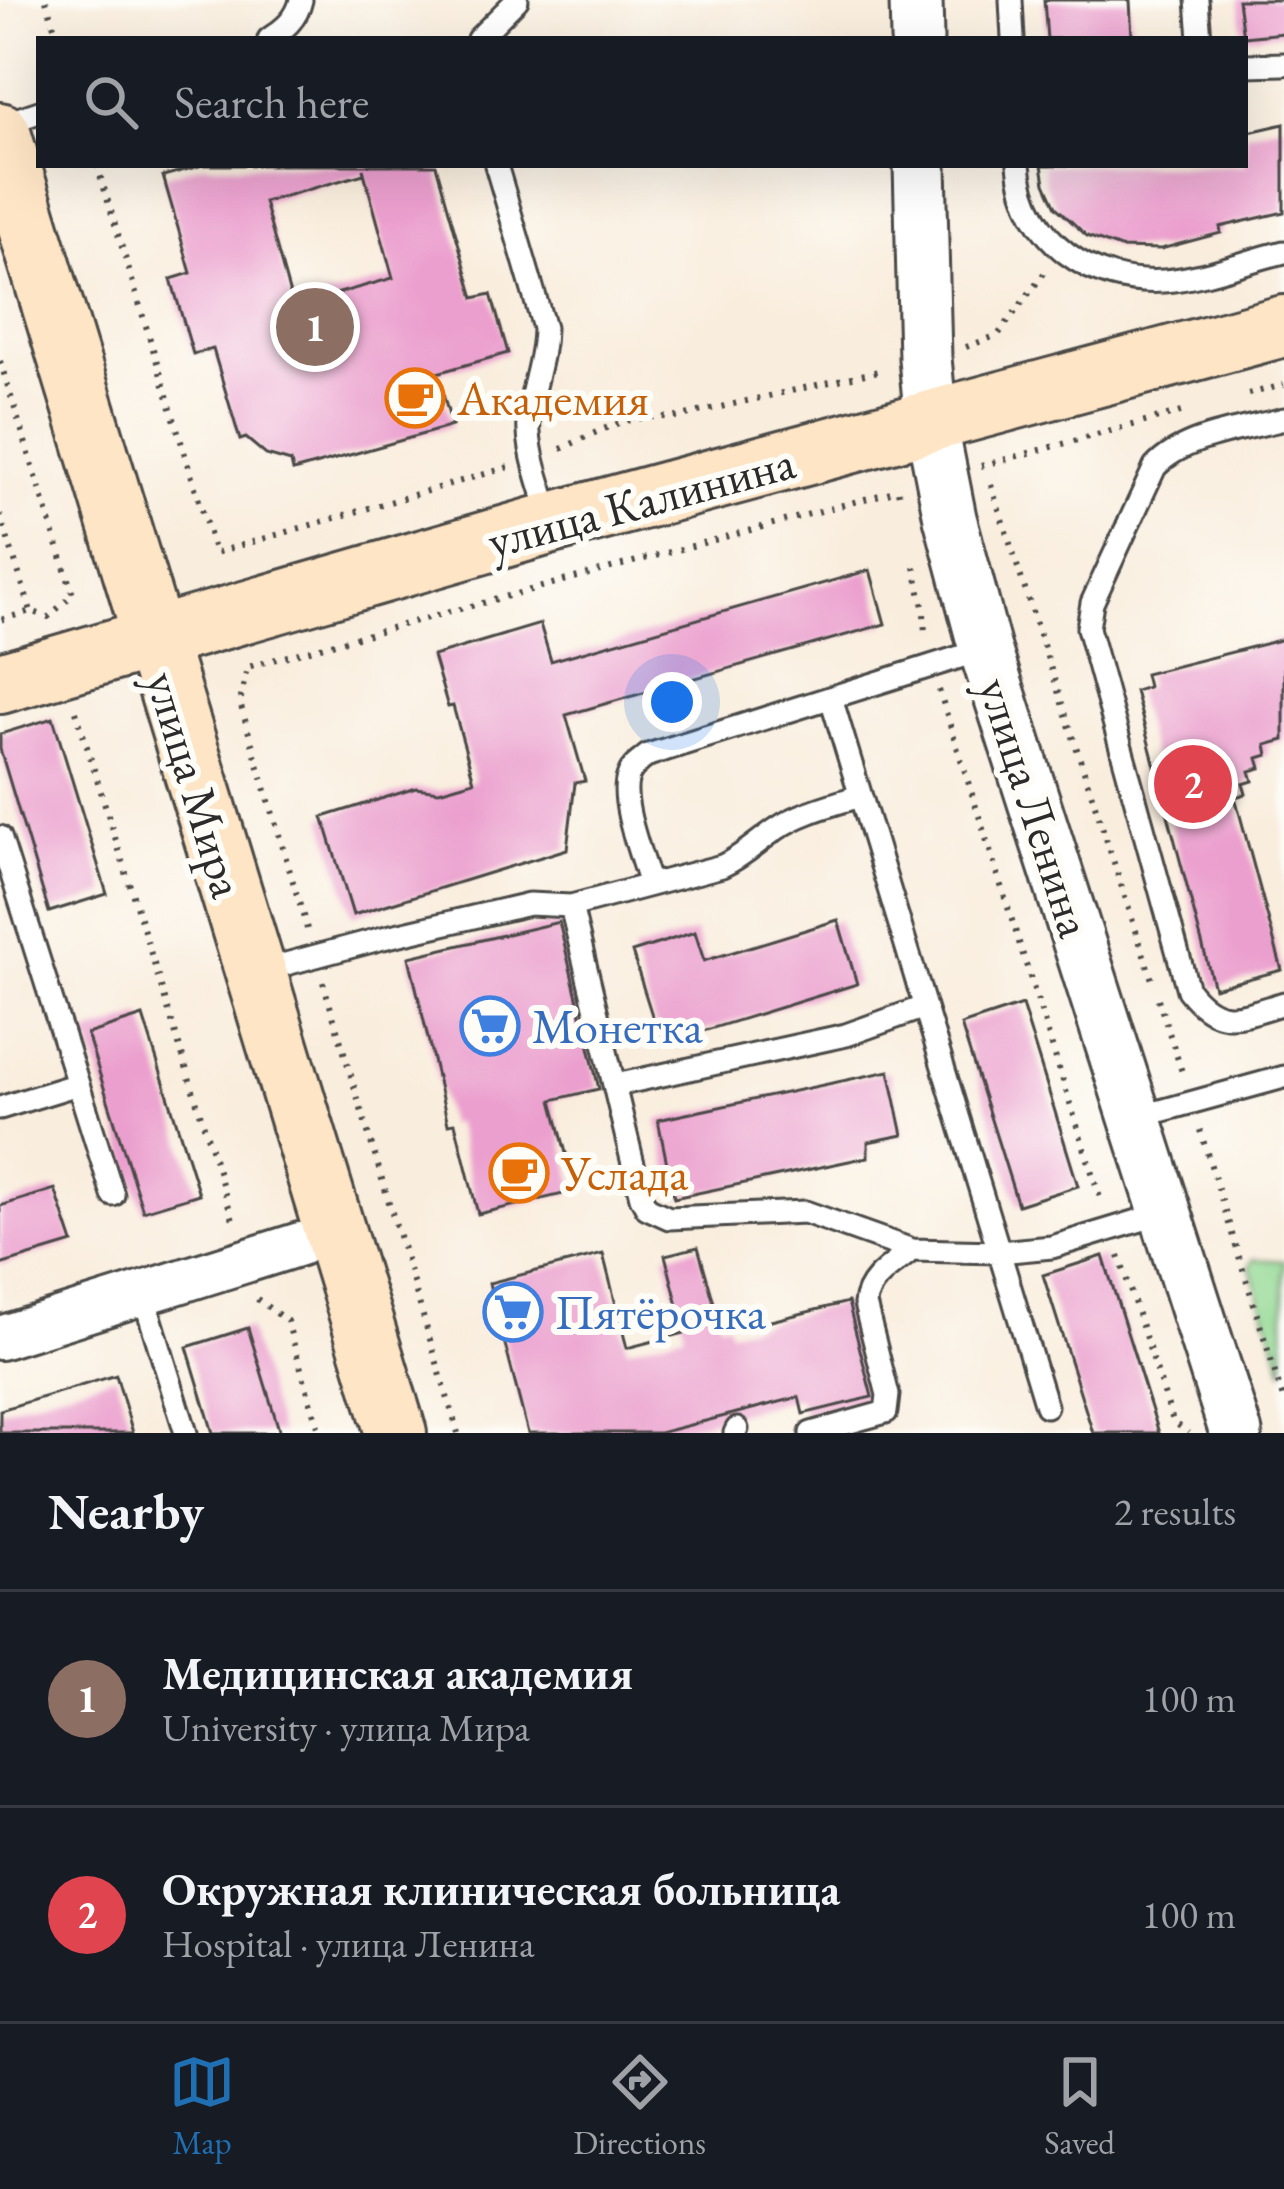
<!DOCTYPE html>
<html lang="en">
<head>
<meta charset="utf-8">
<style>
	:root { --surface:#171b24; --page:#242831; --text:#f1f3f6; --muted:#9ea1a6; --line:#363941; --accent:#1f6fb2 }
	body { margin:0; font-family:"EB Garamond",serif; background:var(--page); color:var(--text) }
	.you { position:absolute; left:672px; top:702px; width:42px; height:42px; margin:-30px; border:9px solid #fff; border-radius:50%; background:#1a73e8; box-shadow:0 0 0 18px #1a73e833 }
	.badge { display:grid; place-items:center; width:78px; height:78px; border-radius:50%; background:var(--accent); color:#fff; font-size:39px; font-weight:700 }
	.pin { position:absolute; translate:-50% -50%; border:6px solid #fff; box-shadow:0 3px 12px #0006 }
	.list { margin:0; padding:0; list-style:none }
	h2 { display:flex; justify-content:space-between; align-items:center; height:156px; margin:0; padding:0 48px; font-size:51px }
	h2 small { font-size:39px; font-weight:400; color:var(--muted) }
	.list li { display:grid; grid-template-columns:78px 1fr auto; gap:36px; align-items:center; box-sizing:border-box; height:216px; padding:0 48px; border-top:3px solid var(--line) }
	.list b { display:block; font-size:45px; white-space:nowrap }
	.list p { margin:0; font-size:39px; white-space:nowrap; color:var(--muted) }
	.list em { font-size:39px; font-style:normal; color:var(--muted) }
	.icon { flex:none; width:66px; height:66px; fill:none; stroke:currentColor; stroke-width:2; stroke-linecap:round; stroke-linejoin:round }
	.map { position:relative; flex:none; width:1284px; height:1433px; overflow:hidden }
	.search { position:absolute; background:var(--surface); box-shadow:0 12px 48px #0002; left:36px; right:36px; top:36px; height:132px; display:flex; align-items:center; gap:30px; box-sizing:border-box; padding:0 42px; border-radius:0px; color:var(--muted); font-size:45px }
	.sheet { height:588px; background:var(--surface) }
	nav { display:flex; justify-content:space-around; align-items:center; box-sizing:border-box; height:168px; border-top:3px solid var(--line); background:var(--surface); font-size:33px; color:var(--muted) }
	nav a { display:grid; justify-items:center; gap:6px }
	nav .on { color:var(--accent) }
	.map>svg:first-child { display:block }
	.green { fill:#91d892; stroke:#5e825e; stroke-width:3 }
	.building { fill:#eb9fce; fill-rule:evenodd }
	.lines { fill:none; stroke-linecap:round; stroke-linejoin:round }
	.service-casing { stroke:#4a4846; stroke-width:27 }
	.minor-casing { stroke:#4a4846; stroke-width:48 }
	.tertiary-casing { stroke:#4a4846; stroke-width:57 }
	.secondary-casing { stroke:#4a4846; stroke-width:66 }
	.path { stroke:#4a4846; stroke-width:6; stroke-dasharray:3 9; stroke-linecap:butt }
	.service { stroke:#fff; stroke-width:21 }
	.minor { stroke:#fff; stroke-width:42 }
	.tertiary { stroke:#fff; stroke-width:51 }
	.secondary { stroke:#fee5c5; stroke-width:60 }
	.labels { text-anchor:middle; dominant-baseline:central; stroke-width:12; stroke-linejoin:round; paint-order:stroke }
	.food-label { font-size:48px; fill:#c56008; stroke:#fdfcf7; text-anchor:start }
	.street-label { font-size:48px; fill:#2b2b2b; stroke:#fdfcf7 }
	.shop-label { font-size:48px; fill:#366cbe; stroke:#fdfcf7; text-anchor:start }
</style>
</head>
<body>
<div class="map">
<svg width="1284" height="1433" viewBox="0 0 1284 1433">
	<rect width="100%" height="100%" fill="#fdfcf7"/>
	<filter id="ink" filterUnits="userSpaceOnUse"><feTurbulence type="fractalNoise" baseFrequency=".00833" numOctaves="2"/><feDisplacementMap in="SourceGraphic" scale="24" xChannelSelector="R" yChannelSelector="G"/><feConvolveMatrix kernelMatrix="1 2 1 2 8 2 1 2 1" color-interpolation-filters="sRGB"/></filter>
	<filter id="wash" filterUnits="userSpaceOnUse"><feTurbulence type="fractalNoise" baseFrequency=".004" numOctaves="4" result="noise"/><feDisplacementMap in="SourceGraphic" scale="48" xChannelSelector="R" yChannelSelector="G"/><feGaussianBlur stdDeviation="2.7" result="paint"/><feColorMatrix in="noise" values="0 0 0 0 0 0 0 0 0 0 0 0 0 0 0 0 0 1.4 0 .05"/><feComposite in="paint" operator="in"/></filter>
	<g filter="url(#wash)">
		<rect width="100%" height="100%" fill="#f9eddd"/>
		<!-- green -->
		<path class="green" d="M1254 1259 1284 1261V1372L1250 1266Z"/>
		<g id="blocks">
			<!-- building -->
			<path class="building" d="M1044 0H1130L1132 39H1047Z
				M1238 0H1284V33L1243 37Z
				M1284 124V212L1220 227 1221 233 1161 249 1120 248 1087 236 1056 207 1045 183 1042 165H1245V133Z
				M203 165H436L474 298 491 294 508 353 437 373 452 426 293 471 291 462 266 455 246 438 240 440 213 349 193 354 171 279 191 273 163 176ZM363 169 393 278 293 306 264 202 364 174Z
				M870 570 885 624 566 715 585 781 575 783 567 849 353 915 323 817 416 788 439 791 474 781 453 706 448 707 433 656 540 624 551 661Z
				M1284 639V740L1266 745 1268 755 1258 758 1261 768 1250 771 1253 781 1243 784 1246 794 1235 797 1282 970 1214 988 1135 691 1148 687 1145 674Z
				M53 718 107 894 49 912 0 749V734Z
				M838 920 857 984 661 1044 632 952 695 932 704 961Z
				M559 922 599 1089 552 1100 576 1191 478 1214 455 1123 448 1124 409 957Z
				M1022 1005 1078 1186 1018 1205 961 1025Z
				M143 1016 199 1194 143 1211 87 1034Z
				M889 1071 903 1135 868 1142V1157L674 1198 658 1120Z
				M55 1189 73 1243 0 1265V1206Z
				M698 1247 720 1324 727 1322 730 1331 848 1302 872 1397 803 1414 799 1397 659 1433H528L489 1283 603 1254 627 1348 685 1333 665 1255Z
				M1103 1256 1159 1433H1093L1043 1275Z
				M248 1328 280 1433H213L187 1347Z
				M116 1375 133 1433H0V1410Z"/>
		</g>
	</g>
	<g filter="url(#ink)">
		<use href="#blocks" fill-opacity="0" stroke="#4a4846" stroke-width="3"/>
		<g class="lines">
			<!-- service casing -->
			<g class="service-casing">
				<path id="service" d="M1011 0 1013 39
					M1197 0 1200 39
					M269 39C284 29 297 19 301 0
					M478 39 517 0
					M1245 65 1284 64
					M0 125 39 112
					M496 165 544 328C544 359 532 385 529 414 526 450 541 485 551 519
					M1019 165C1025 241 1092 286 1164 281 1204 278 1246 261 1284 252
					M1284 419C1243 430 1185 435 1155 467L1092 603 1088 628 1188 990C1219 1030 1242 1015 1284 1003
					M831 698 1046 1406
					M0 837 113 1195
					M650 885C643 860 619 801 628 777 631 766 640 762 648 755L985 649
					M571 906 722 866C744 856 758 841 778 828 802 812 832 805 859 796
					M260 971 383 938 529 904 571 906 641 1197 647 1208 669 1218 805 1212 912 1250 999 1252 1052 1247 1164 1213
					M616 1085 846 1035 924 1007
					M0 1108 78 1084
					M1135 1118 1284 1077
					M143 1294 186 1433
					M735 1433 737 1429
					M811 1433 886 1412 888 1395 865 1304C867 1279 894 1265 912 1250"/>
			</g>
			<!-- minor casing -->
			<g class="minor-casing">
				<path id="minor" d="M0 1338 300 1244"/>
			</g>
			<!-- tertiary casing -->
			<g class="tertiary-casing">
				<path id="tertiary" d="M916 0 917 39
					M920 165 925 358 931 422 950 518 985 649 1236 1433"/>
			</g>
			<!-- secondary casing -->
			<g class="secondary-casing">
				<path id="secondary" d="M0 133 396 1433
					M0 683 552 523 1284 326"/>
			</g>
			<!-- path -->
			<path class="path" d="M46 0 58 39
				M97 165 215 553 509 467
				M966 347 998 335 1045 272
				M0 361 73 595 48 617 31 611 0 620
				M1248 394 1284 385
				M561 449C597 432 630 412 672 418L883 370
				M981 466 1189 410
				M991 485 1154 986
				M0 515 31 611
				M915 567 924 612 925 637
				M939 690 1102 1204
				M76 711 235 1226
				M307 929 240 703 247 667 898 490 899 496
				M323 982 458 1433
				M1158 999 1184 1078
				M1200 1130 1284 1402
				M1119 1256 1173 1421 1188 1433
				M257 1299 287 1321 320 1433"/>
			<!-- service -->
			<use href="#service" class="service"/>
			<!-- minor -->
			<use href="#minor" class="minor"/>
			<!-- tertiary -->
			<use href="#tertiary" class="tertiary"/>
			<!-- secondary -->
			<use href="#secondary" class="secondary"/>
		</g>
	</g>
	<!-- icons -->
	<defs>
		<g id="cafe-ring" transform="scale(3)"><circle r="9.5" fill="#fdfcf7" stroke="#e8710a" stroke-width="1.5"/><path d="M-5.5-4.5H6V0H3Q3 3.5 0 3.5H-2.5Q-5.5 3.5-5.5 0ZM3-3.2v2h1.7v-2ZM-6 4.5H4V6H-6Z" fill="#e8710a"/></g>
		<g id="supermarket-ring" transform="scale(3)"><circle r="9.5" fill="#fdfcf7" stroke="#3f7fe0" stroke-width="1.5"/><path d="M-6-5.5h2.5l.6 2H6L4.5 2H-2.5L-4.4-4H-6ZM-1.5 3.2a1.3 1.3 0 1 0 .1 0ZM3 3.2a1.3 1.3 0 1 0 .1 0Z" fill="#3f7fe0"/></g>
	</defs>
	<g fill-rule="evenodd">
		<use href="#cafe-ring" x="415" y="398"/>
		<use href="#supermarket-ring" x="490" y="1026"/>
		<use href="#cafe-ring" x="519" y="1173"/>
		<use href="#supermarket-ring" x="513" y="1312"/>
	</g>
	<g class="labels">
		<!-- food labels -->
		<g class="food-label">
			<text x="457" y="398">Академия</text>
			<text x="561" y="1173">Услада</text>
		</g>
		<!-- street labels -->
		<g class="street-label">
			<text transform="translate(641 501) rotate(-15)">улица Калинина</text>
			<text transform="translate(196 784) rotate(73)">улица Мира</text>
			<text transform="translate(1036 807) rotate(72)">улица Ленина</text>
		</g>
		<!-- shop labels -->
		<g class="shop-label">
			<text x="532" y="1026">Монетка</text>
			<text x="555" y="1312">Пятёрочка</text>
		</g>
	</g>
</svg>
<div class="you"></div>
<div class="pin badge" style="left:315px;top:327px;background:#8d6e63">1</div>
<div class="pin badge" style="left:1193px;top:784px;background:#e0444e">2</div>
<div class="search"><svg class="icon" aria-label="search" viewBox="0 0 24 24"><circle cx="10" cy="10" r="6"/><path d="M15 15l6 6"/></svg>Search here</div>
</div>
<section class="sheet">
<h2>Nearby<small>2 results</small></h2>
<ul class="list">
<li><span class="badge" style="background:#8d6e63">1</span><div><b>Медицинская академия</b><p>University · улица Мира</p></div><em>100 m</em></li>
<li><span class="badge" style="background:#e0444e">2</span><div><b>Окружная клиническая больница</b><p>Hospital · улица Ленина</p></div><em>100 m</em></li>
</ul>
</section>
<nav>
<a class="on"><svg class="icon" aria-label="map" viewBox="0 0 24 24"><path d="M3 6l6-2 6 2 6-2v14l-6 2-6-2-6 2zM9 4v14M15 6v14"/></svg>Map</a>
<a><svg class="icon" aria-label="directions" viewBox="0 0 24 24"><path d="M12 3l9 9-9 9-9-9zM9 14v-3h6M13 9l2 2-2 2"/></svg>Directions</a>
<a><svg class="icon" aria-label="saved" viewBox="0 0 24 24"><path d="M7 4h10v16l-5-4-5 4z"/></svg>Saved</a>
</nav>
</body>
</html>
